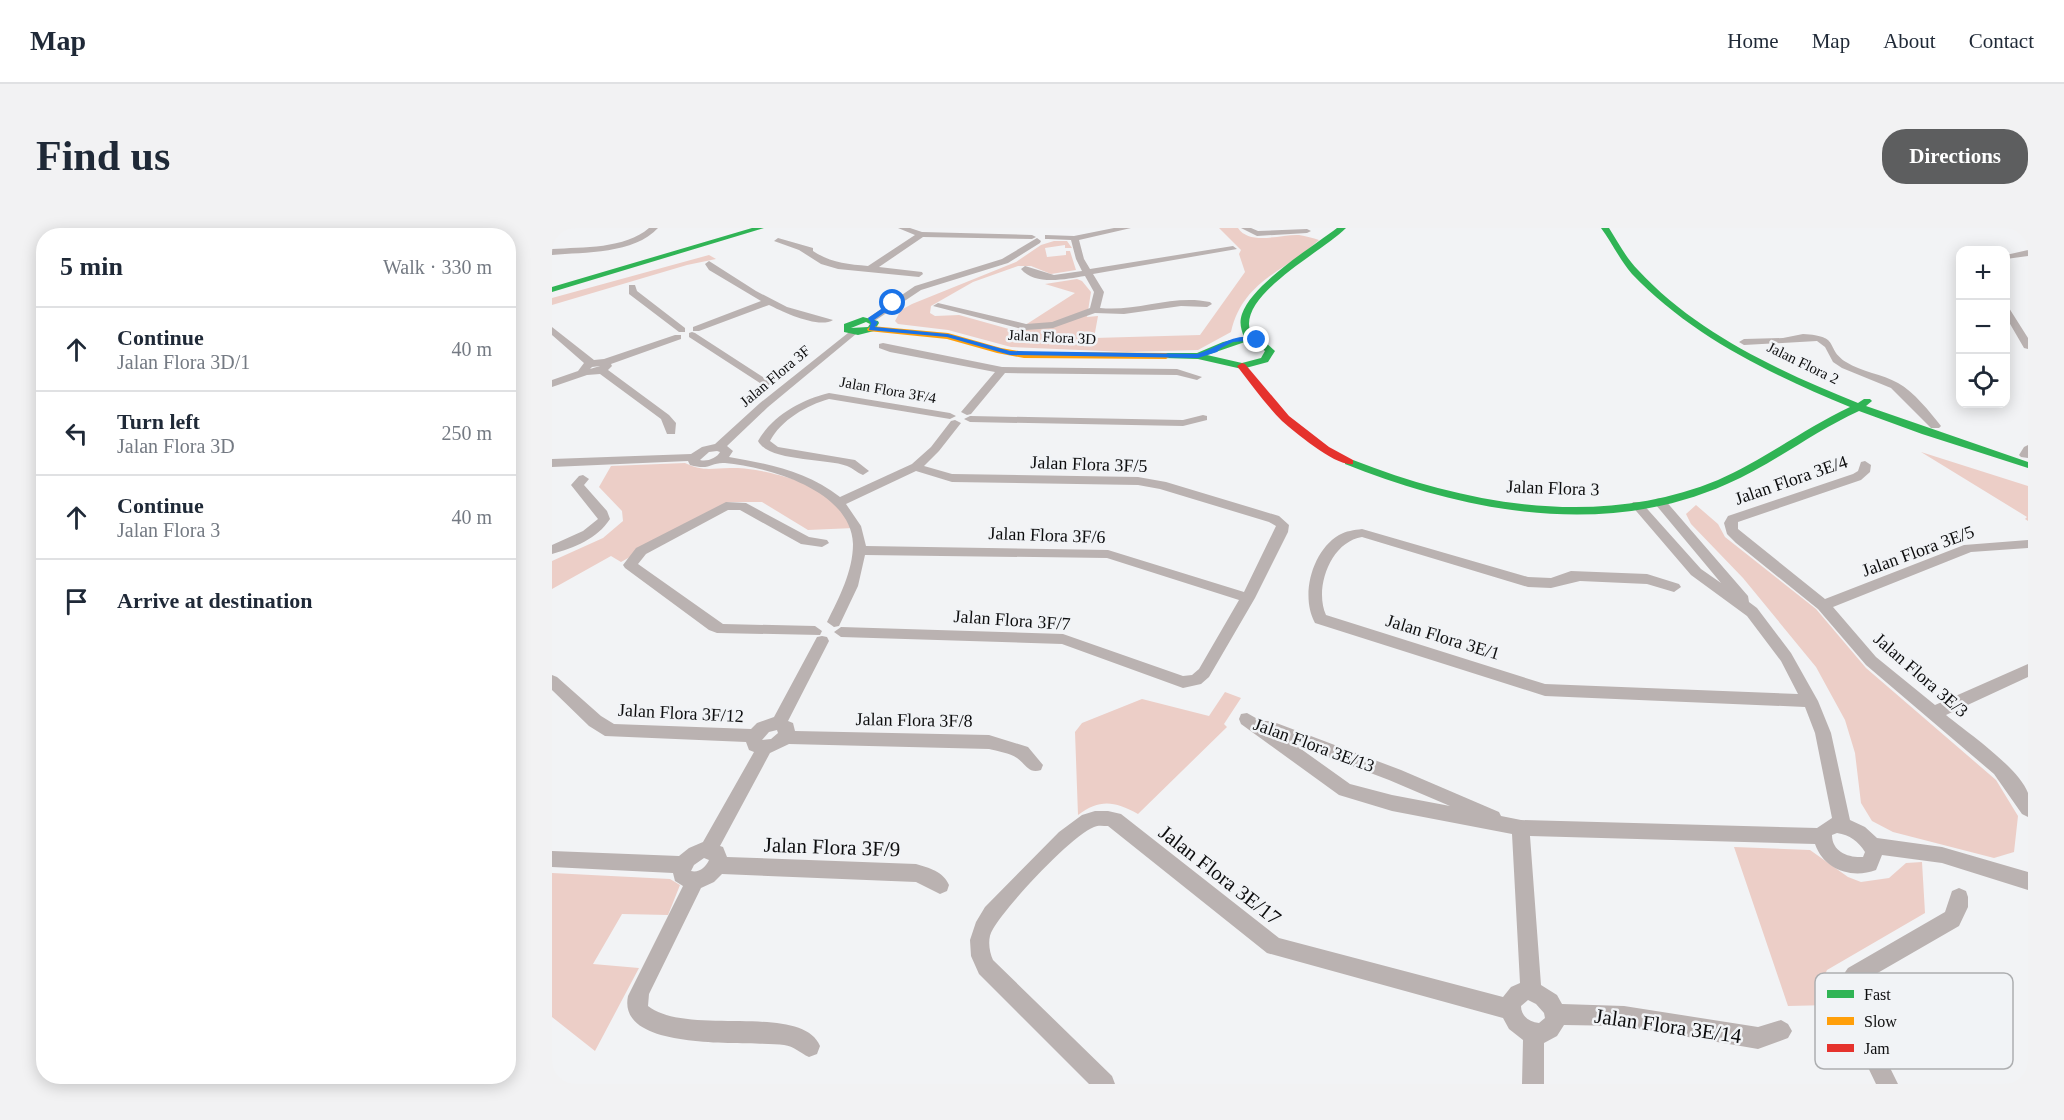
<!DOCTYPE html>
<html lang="en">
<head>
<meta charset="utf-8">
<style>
	:root { --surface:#fff; --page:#f2f2f3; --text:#1f2937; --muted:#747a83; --line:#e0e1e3; --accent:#5d5e5f }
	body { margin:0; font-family:Georgia,serif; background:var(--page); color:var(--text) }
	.controls { position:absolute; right:18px; top:18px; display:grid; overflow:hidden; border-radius:12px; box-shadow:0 3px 15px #0003 }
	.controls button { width:54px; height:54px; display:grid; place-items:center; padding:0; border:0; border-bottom:2px solid var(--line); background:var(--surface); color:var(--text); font:30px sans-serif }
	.stop { position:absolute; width:18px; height:18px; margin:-14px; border:4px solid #1a73e8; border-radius:50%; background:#fff }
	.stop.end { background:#1a73e8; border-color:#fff; box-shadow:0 2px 6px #0008 }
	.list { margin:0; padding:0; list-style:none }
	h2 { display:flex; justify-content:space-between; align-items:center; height:78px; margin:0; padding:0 24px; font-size:26px }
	h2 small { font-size:20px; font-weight:400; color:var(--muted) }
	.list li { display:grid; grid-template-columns:39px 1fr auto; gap:18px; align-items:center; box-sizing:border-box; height:84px; padding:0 24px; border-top:2px solid var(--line) }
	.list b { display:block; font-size:22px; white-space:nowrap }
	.list p { margin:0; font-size:20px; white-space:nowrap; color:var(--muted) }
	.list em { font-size:20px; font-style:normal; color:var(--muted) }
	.icon { flex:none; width:33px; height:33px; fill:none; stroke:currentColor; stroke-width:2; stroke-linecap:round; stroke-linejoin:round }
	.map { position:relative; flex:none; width:1476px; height:856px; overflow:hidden; border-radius:24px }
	header { display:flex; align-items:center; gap:36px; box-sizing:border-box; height:84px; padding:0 30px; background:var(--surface); border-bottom:2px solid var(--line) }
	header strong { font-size:28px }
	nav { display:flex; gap:33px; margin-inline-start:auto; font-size:21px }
	.intro { display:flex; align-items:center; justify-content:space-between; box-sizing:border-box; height:144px; padding:0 36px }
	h1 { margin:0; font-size:42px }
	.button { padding:15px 27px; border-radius:24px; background:var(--accent); color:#fff; font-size:21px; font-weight:700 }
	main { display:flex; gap:36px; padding:0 36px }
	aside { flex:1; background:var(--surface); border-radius:24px; box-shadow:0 3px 15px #0003 }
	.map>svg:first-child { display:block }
	.green { fill:#eccec7 }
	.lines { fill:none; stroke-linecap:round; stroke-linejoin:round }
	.street { fill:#bab2b1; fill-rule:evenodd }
	.fast { fill:#30b455; fill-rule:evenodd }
	.slow { fill:#ff9f0a; fill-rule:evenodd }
	.jam { fill:#e5322d; fill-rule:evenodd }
	.route { fill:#1a73e8 }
	.labels { text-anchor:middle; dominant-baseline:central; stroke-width:5; stroke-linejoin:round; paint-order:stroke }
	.far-street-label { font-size:15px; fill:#0d0d0e; stroke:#f1f3f6 }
	.street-label { font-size:18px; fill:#0d0d0e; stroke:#f1f3f6 }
	.near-street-label { font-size:21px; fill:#0d0d0e; stroke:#f1f3f6 }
	.key { fill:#f1f3f6; stroke:#adaeb0; stroke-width:1.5 }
	.key-label { font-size:16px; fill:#0d0d0e }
</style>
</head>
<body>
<header>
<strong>Map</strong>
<nav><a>Home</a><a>Map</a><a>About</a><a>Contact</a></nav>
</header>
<div class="intro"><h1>Find us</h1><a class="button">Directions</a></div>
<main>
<aside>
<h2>5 min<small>Walk · 330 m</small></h2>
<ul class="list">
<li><svg class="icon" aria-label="ahead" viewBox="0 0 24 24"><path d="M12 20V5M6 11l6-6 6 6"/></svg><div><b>Continue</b><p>Jalan Flora 3D/1</p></div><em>40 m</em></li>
<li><svg class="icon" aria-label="left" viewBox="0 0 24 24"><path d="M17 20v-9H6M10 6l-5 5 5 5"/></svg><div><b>Turn left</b><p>Jalan Flora 3D</p></div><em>250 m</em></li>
<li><svg class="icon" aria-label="ahead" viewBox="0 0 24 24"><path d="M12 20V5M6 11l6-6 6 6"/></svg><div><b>Continue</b><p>Jalan Flora 3</p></div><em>40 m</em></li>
<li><svg class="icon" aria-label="arrive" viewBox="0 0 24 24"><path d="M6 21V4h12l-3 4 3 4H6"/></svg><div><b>Arrive at destination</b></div></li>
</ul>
</aside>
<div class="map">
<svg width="1476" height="856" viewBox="0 0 1476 856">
	<rect width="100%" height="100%" fill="#f2f3f5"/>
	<!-- green -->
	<path class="green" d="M667 0H686C698 18 729 6 747 7 754 8 761 10 767 12 733 44 691 52 679 104L646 122 575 124 459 119 396 102 346 96 343 93 349 82 360 76 464 34 489 17 502 13H515L520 20H513V17L493 20 495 29 514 27V23H518L524 42 499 46 479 38H466L421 54 379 78 378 85 383 88 407 87 464 103 523 65 493 56 525 51 530 53 539 64 535 89 546 88 542 110 648 107 693 44 687 26 689 22Z
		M157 27 164 31 135 37 0 77V70Z
		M1369 224 1476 258V293L1473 291 1475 289Z
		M133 235C154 245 162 239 183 240 206 240 254 252 272 265 285 274 293 288 302 300L256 302 210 274H176L69 334 59 328 0 361V333L51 310 71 293 70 283 47 259 59 238Z
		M1144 277 1166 296 1173 309 1264 381 1314 440 1444 552 1466 588 1462 624 1442 630 1341 604 1320 593 1309 575 1303 525 1293 492 1264 439 1191 350 1139 296 1134 286Z
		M673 464 689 470 672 496 675 499 586 586C562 573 548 571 526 587L523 504 530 495 590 471 657 488Z
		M1182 619 1258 622 1296 649 1309 654 1337 650 1354 635 1370 634 1373 685 1275 742C1268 755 1273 765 1278 777L1236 778Z
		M0 645 118 651 128 657 116 687 70 686 41 736 87 740 43 823 0 789Z"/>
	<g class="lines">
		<!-- street -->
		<path class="street" d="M97 0H106C82 26 33 24 0 27V21C31 19 73 21 97 0Z
			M346 0H358L370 4 480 7 484 9 480 11 371 9 327 39 370 44 371 46 367 49 286 41 269 36 247 22 222 13 226 10 261 20V23C279 35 295 36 316 38L363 7Z
			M562 0H579L527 12 532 31 538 41 681 18 685 21 541 46 552 64 548 80C585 84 621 66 658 74L660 76 655 79 629 78 572 86 543 85 501 100 474 102 381 78 386 75 474 96 500 94 538 80 542 64 533 48C514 51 483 58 469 41L473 38 502 47 530 43 524 31 519 12 496 11H493V7L522 8Z
			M689 0H699L706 3 755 1 759 3 755 5 705 8Z
			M485 10 489 13 488 15 456 35 369 62 321 94 313 92 363 58 450 31Z
			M1476 22V28L1454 31V27Z
			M157 33 204 63 235 79 281 92C267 101 231 84 217 77L147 103H141V99L209 73 157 42 153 36Z
			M77 57H83L85 63 133 100V104H127L77 66Z
			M1454 79 1457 80 1476 110V121L1472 120 1454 89Z
			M0 99 42 132 52 131 123 107H129V111L59 136 60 138 56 142 117 187 124 195 123 206H115L109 191 48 146 35 147 0 159V152L26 143 32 135 0 107ZM48 138 38 141 40 139Z
			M301 101 306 104 304 106 216 179 175 218 181 223 177 229C217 236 255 243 288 269L360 236 379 219 399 193 403 192 409 195 387 223 372 238 400 246 586 249 614 254 727 288 737 297 736 304 703 370 657 449 649 456 631 460 510 416 289 409 282 404 289 399 511 406 631 448 640 447 647 441 687 372 555 330 313 327 306 358 287 398 282 399 275 394C287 370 301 343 301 316 299 262 216 239 173 235 158 234 159 243 138 237L136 233 0 239V231L139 226 150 219 163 216 208 175ZM165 223 168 224C165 230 155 234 148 232L157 224ZM364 243 400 254 586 257 608 261 717 294 724 298 692 364 556 322 314 318 309 298 294 276Z
			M140 104 143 105 220 155 215 158 211 157 137 109V105Z
			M1251 106C1290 108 1272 120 1294 134 1310 144 1330 146 1346 155 1362 164 1378 184 1389 198L1387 200H1379L1339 160 1290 140 1281 134 1273 119 1265 113 1192 117 1187 114 1192 111 1231 110Z
			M331 115 450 139 625 141 650 149 645 152 625 147 453 145 419 186 415 187 409 184 443 144 338 124 327 120V116Z
			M277 165 398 185 404 188 398 191 277 171C255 177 229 192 218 213L226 219 303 232 317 243 311 247C305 245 301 240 295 238 273 230 217 234 206 213 221 187 249 172 277 165Z
			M651 187 655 188V192L631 198 418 194 412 191 418 188 631 192Z
			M1476 217V230L1469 229 1467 227 1472 219Z
			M1313 233 1319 237 1318 244 1309 252 1186 294V301L1273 371 1412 317 1476 312V320L1419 324 1281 379 1324 429 1383 477 1476 436V449L1394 487C1415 504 1467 540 1476 565 1476 572 1476 582 1476 589L1470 586 1442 546 1314 437 1266 381 1184 315 1175 306 1172 295 1176 288 1301 246 1306 243 1309 234Z
			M31 247 37 251 32 257 55 283 58 291C45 311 22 320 0 326V317L31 303 46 291 19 257 27 248Z
			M1108 270 1112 271 1196 368 1197 374 1205 380 1239 425 1266 473 1279 505 1298 592 1313 599 1325 610 1390 619 1476 644V662L1390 635 1330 627 1324 642C1300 651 1272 642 1263 616L978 608 989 757 1005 767 1010 776 1072 778 1206 799 1229 792 1236 796 1240 803 1236 810 1206 821 1072 798 1012 797 1005 808 992 815V856H970L971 812 957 801 951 790 715 725 556 598C551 598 546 597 542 599 520 607 453 679 441 701 435 710 437 723 441 732L560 848 563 856H537L427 746 419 728 418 712 424 694 433 679 507 604 530 587 543 583H556L569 586 727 710 951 769 959 759 968 755 960 606 840 583 787 567 689 496 687 491 689 486 695 485 709 493H719L849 542 947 584 949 588 969 592 1265 600 1280 590 1263 505 1253 479 993 468 763 395C748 368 760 323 787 307 794 303 802 302 810 301L976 349 999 350 1019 343 1095 346 1127 356 1129 359 1122 364 1095 356 1028 353 999 360 976 359 810 309C778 314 762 361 774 387L993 456 1246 466 1229 433 1195 388 1139 347 1079 277 1081 274H1089L1149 341 1169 355 1104 277 1102 274 1104 271ZM742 516 837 552 898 578 840 567 798 556ZM1285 605C1298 607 1306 613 1313 624L1311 629C1297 630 1280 624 1280 607ZM976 772 984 776 992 785 993 790 987 795C977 794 969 788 969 778Z
			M174 274 194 275 257 309 275 312 277 315 270 319 249 316 188 282H176L94 326 86 336 171 396 263 398 270 403 268 407 165 405 157 402 73 340 71 337 84 320Z
			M270 408 275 409 277 413 236 493 241 495 243 503 437 507 476 519 491 537 489 542C476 546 474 536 465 530 458 525 445 523 437 521L237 516 218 525 168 618 171 619 175 629 364 636C377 640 391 643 397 657L395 663 388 666 364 654 170 646 162 654 149 660 97 766 96 778C135 809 250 774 268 818L265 826 257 829C248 825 242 818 232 817 200 812 64 826 76 768L131 658 123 653 121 645 0 639V623L127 628 137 620 151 614 202 524 197 522 194 514 53 508 37 498 0 462V447L5 449 49 488 62 496 199 501 205 495 222 489 265 409ZM225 502 226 505 219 511 210 512 217 504ZM152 630 157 632C154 639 147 645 139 643L142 637Z
			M1407 660 1414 663 1416 669V679L1407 698 1310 754 1306 761V775L1346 856H1324L1286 777C1283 763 1288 751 1296 740L1393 684 1400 663Z"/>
		<!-- fast -->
		<path class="fast" d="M200 0H212L0 64V59Z
			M785 0H794C771 23 697 61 697 96 697 101 699 105 701 109L713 114 723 123 716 134 690 141 646 131 611 130V126L614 125H645L671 114 692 109C689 101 687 95 690 86 701 55 759 20 785 0ZM693 114 707 118 713 123 709 130 690 135 655 127Z
			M1049 0H1057C1066 14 1074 30 1086 42 1144 105 1227 143 1306 175L1312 171H1318L1320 173 1314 178 1476 234V240L1370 206 1307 183C1261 204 1221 236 1175 256 1052 311 913 284 793 236V232H801C916 277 1047 301 1166 252 1212 232 1253 200 1298 179 1220 147 1139 108 1080 46 1068 32 1060 15 1049 0Z
			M311 89 326 93 327 95 322 103 306 107 292 104V96ZM314 94 318 96 316 99 299 100Z"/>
		<!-- slow -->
		<path class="slow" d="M319 98 396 105 449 120 472 124 614 125 619 128 614 131 472 130 445 125 395 111 316 103 315 101Z"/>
		<!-- jam -->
		<path class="jam" d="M690 135 693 136 737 188 777 219 801 232V236C784 239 743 204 730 193 714 177 699 156 685 138Z"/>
	</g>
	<!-- route -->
	<path class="route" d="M341 73 343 77 322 92 326 94 323 99 396 106 458 123 645 126C666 120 685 101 708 112L681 114 669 120 665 124 646 130 458 127 395 109 317 102 319 95 316 90Z"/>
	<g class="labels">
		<!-- far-street labels -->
		<g class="far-street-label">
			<text transform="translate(500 109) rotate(3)">Jalan Flora 3D</text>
			<text transform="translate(1251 135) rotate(26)">Jalan Flora 2</text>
			<text transform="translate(223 148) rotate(-40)">Jalan Flora 3F</text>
			<text transform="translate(336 162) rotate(10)">Jalan Flora 3F/4</text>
		</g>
		<!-- street labels -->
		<g class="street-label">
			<text transform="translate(537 236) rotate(2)">Jalan Flora 3F/5</text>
			<text transform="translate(1239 252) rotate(-19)">Jalan Flora 3E/4</text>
			<text transform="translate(1001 260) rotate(2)">Jalan Flora 3</text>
			<text transform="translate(495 307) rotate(2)">Jalan Flora 3F/6</text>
			<text transform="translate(1366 323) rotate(-20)">Jalan Flora 3E/5</text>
			<text transform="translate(460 392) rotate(4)">Jalan Flora 3F/7</text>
			<text transform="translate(891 409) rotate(17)">Jalan Flora 3E/1</text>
			<text transform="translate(1369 447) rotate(41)">Jalan Flora 3E/3</text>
			<text transform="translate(129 485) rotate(3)">Jalan Flora 3F/12</text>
			<text transform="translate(362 492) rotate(1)">Jalan Flora 3F/8</text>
			<text transform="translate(762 517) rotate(20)">Jalan Flora 3E/13</text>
		</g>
		<!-- near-street labels -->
		<g class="near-street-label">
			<text transform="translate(280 619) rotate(2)">Jalan Flora 3F/9</text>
			<text transform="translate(668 647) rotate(38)">Jalan Flora 3E/17</text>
			<text transform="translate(1116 798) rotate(8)">Jalan Flora 3E/14</text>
		</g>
	</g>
	<!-- legend -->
	<rect x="1263" y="745" width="198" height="96" rx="9" class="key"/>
	<rect x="1275" y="762" width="27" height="8" fill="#30b455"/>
	<rect x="1275" y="789" width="27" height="8" fill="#ff9f0a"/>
	<rect x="1275" y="816" width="27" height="8" fill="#e5322d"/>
	<g class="key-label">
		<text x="1312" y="772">Fast</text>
		<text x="1312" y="799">Slow</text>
		<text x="1312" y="826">Jam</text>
	</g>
</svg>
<div class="controls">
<button>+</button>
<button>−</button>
<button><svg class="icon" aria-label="locate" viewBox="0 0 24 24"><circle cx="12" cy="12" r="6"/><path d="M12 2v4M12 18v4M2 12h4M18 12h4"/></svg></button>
</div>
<div class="stop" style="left:341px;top:75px"></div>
<div class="stop end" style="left:705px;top:112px"></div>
</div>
</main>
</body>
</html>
